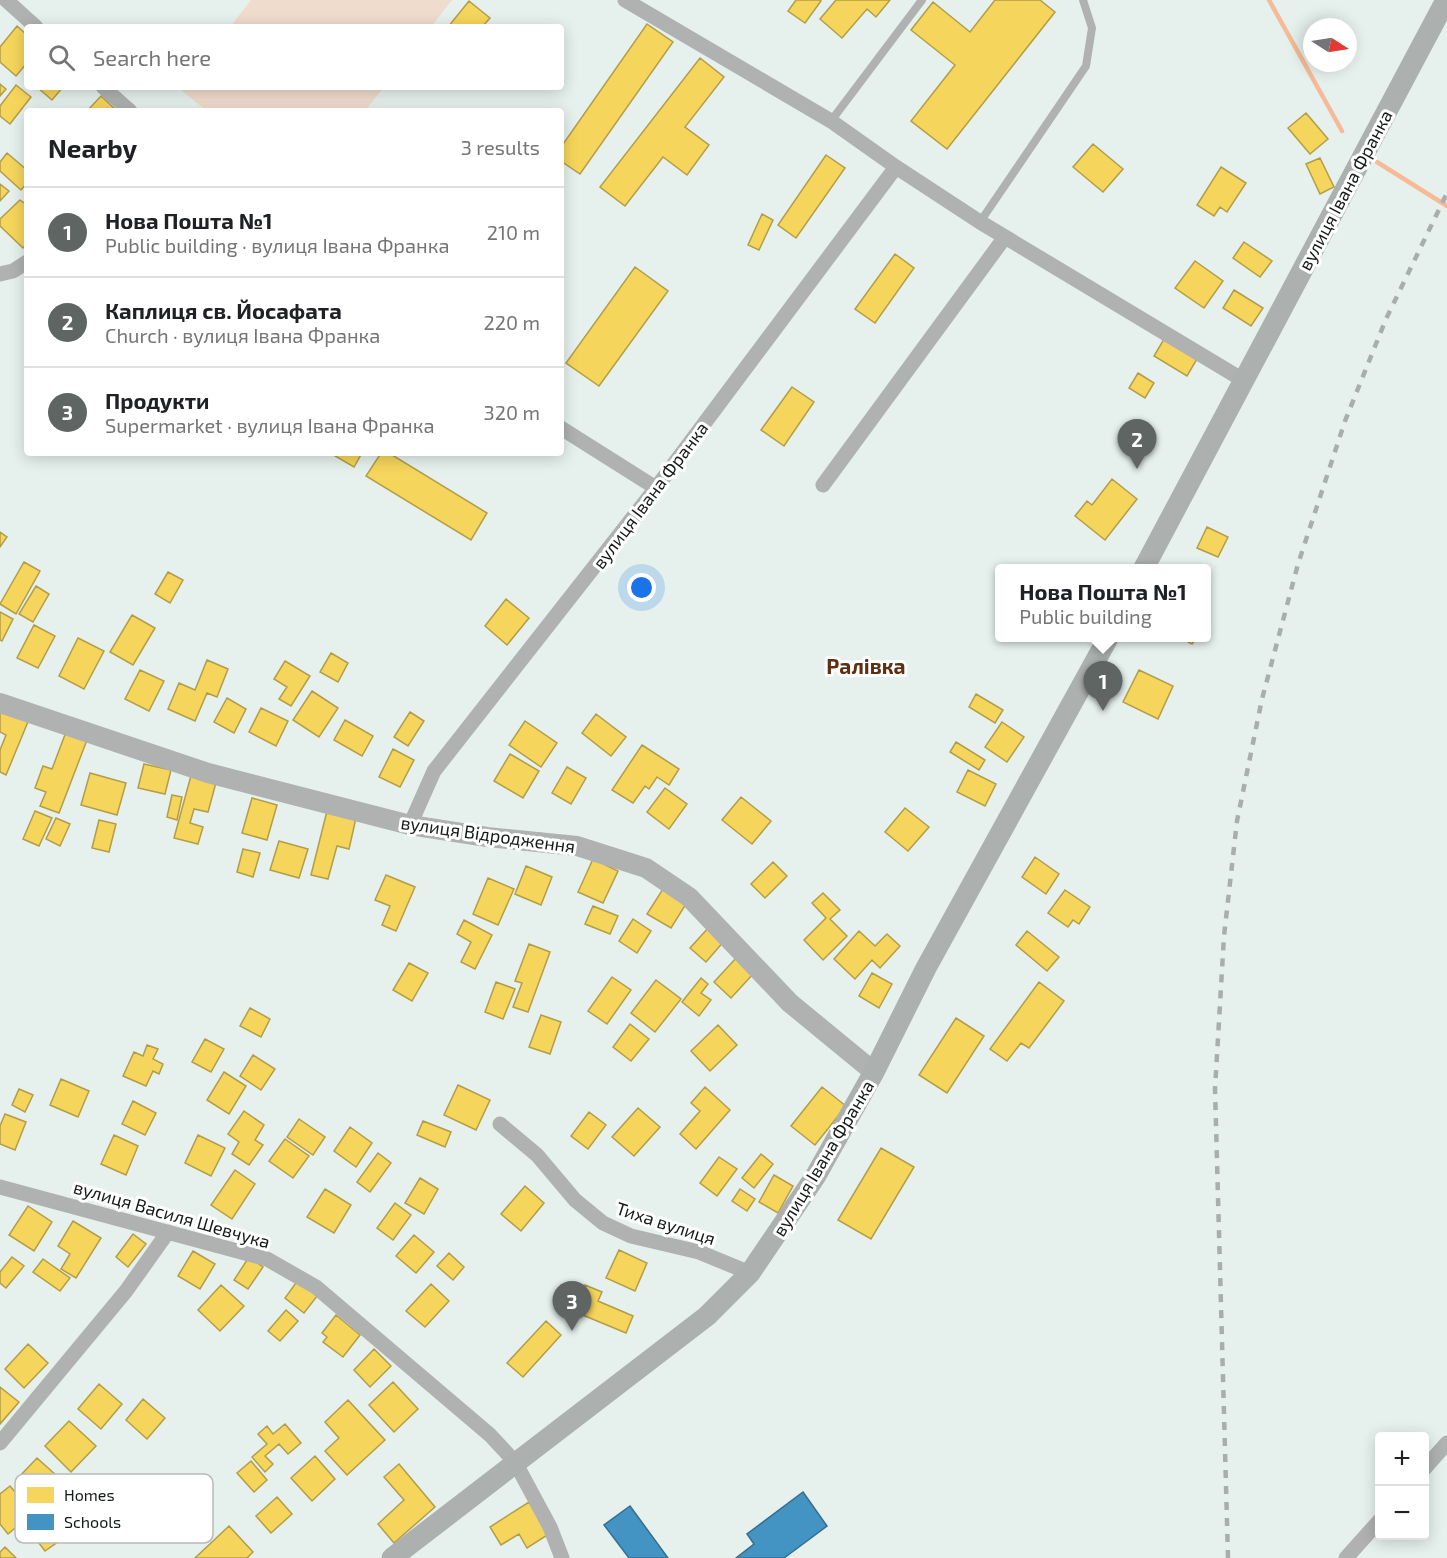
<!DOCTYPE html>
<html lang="en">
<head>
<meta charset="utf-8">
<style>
	:root { --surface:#fff; --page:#f6f6f6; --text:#202124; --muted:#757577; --line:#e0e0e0; --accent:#5e6563 }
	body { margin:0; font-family:"Exo 2",sans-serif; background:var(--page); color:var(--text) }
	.controls { position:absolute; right:18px; bottom:18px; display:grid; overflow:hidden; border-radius:6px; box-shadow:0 3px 15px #0003 }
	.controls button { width:54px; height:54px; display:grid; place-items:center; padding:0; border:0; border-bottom:2px solid var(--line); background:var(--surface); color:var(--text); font:30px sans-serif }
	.compass { position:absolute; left:1303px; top:18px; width:54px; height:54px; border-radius:50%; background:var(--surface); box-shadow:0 3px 15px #0003; rotate:102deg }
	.you { position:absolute; left:642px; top:588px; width:21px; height:21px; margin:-15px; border:4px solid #fff; border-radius:50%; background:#1a73e8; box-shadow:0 0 0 9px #1a73e833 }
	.badge { display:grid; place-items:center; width:39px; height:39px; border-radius:50%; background:var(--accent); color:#fff; font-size:20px; font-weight:700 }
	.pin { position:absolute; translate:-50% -50px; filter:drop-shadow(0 2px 3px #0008) }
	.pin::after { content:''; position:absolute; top:32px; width:21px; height:18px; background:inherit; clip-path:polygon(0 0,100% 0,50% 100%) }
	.popup { position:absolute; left:995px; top:564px; width:216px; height:78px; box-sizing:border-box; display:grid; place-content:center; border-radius:6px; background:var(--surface); filter:drop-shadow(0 2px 4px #0005); font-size:20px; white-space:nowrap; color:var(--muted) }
	.popup b { font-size:22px; color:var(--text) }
	.popup::after { content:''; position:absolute; left:50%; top:100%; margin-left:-12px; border:12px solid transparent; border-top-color:var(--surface) }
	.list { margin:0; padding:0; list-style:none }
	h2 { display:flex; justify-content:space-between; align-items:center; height:78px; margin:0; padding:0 24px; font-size:26px }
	h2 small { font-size:20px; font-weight:400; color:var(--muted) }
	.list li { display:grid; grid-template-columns:39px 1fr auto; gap:18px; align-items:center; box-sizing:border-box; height:90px; padding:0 24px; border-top:2px solid var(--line) }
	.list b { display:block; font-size:22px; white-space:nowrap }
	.list p { margin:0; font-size:20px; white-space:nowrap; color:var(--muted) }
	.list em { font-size:20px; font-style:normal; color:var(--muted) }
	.icon { flex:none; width:33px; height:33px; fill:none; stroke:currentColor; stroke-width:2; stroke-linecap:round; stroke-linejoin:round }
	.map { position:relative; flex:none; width:1447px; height:1558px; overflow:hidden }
	.search { position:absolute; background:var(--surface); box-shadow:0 3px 15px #0003; left:24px; top:24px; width:540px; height:66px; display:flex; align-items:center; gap:15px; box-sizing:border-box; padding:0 21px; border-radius:6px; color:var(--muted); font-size:22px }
	.panel { position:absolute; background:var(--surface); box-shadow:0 3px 15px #0003; left:24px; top:108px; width:540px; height:348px; border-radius:6px }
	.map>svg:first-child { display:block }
	.green { fill:#f0dccd }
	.homes { fill:#f6d55c; stroke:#b29d48; stroke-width:1.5 }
	.schools { fill:#4393c3; stroke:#356f90; stroke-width:1.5 }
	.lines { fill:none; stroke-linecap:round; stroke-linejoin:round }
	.stream { stroke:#f6bb96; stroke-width:4.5 }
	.service { stroke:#afb2b1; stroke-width:8 }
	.minor { stroke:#afb2b1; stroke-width:15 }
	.tertiary { stroke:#afb2b1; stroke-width:20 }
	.secondary { stroke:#acb1b0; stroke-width:21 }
	.rail { stroke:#a8aeac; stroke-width:4.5; stroke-dasharray:8 8; stroke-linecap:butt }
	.labels { text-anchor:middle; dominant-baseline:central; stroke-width:6; stroke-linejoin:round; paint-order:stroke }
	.street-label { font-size:18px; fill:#141a18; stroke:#fff }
	.quarter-label { font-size:21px; font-weight:bold; fill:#5e2f11; stroke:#fff }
	.key { fill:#fff; stroke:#b8baba; stroke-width:1.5 }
	.key-label { font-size:16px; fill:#141a18 }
</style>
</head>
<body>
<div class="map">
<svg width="1447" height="1558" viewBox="0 0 1447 1558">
	<rect width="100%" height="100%" fill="#e6f1ed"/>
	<!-- green -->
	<path class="green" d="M251 0H452L431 27H230Z
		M183 87H384L365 111H207L181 90Z"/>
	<!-- homes -->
	<path class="homes" d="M796 0H819L821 1 805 23 788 11Z
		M836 0H890L876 17 867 9 842 38 820 19Z
		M995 0H1040L1055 12 947 149 911 121 955 65 911 30 933 2 970 32Z
		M469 1 490 18 482 27H448Z
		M647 24 673 42 580 174 561 161V147Z
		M17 26 27 35V63L16 76 0 62V47Z
		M700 58 724 77 685 127 709 145 687 175 663 157 625 206 600 187Z
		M0 84 6 89 0 96Z
		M16 85 31 97 10 124 0 116V106Z
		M37 87H63L52 100Z
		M101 96 117 111H87Z
		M1306 113 1328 139 1310 154 1288 128Z
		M1093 144 1123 169 1103 192 1073 167Z
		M7 153 27 170V183L21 190 0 171V162Z
		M826 155 845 168 796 238 778 225Z
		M1320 158 1334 187 1320 194 1306 164Z
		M1221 167 1246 183 1227 212 1220 207 1214 216 1197 205Z
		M0 184 9 191 0 201Z
		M20 200 27 205V244L23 248 0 226V219Z
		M762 214 773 220 759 250 748 245Z
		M1244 242 1272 261 1260 277 1233 258Z
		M895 254 914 268 875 323 855 309Z
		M1195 261 1223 281 1204 308 1175 288Z
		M635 267 668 291 599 386 566 363Z
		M1234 290 1263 308 1251 326 1223 308Z
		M1164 339 1197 359 1187 376 1154 356Z
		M1138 373 1154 383 1145 398 1129 388Z
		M792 387 814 402 784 446 761 430Z
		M330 453H362L354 467Z
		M381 453H389L487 513 471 540 366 476Z
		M1112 479 1137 499 1105 540 1075 516 1087 501 1092 505Z
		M1207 527 1228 537 1218 557 1197 548Z
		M0 532 7 537 0 547Z
		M24 562 40 571 16 614 0 604Z
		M168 572 183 580 170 603 155 594Z
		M36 586 49 594 33 622 19 614Z
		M506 599 529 618 507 645 485 626Z
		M0 612 13 619 2 641 0 640Z
		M132 615 155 628 133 665 110 652Z
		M34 625 55 636 38 668 17 658Z
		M78 638 104 651 84 689 59 676Z
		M1181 638H1196L1192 644Z
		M331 653 348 663 338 682 320 672Z
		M207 660 228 669 217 697 207 693 195 721 168 709 179 683 195 690Z
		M285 661 310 676 291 706 279 699 287 687 274 679Z
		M140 670 164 681 149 711 125 699Z
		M1139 670 1173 686 1158 719 1123 702Z
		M312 691 338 708 319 737 293 720Z
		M976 694 1003 710 995 723 969 707Z
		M227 698 246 709 234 733 214 722Z
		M0 705 30 717 6 775 0 772V750L6 735 0 732Z
		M261 708 288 721 276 746 249 732Z
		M410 712 424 721 408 746 394 737Z
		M596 714 626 737 611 756 582 733Z
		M345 720 373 736 362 756 334 740Z
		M525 721 557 743 541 767 509 745Z
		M1002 722 1024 737 1007 762 985 747Z
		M66 732 87 740 59 813 40 806 46 792 35 788 43 766 52 769Z
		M956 742 985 760 979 770 950 752Z
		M642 745 679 769 669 785 657 777 649 789 645 786 633 803 612 790Z
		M393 749 414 760 400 787 379 777Z
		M510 754 539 771 523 798 494 781Z
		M144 764 171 770 165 794 138 788Z
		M567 767 586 778 571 804 552 793Z
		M968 770 996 784 985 806 957 792Z
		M192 772 217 779 208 812 194 809 190 823 203 827 198 844 174 838Z
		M90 773 126 783 117 815 81 805Z
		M665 788 687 804 669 829 647 812Z
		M172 795 182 797 177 820 167 817Z
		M741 797 771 821 752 844 722 820Z
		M252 798 277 805 267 840 242 833Z
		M905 808 929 827 908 851 885 832Z
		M35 811 52 818 39 846 23 839Z
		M327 811 356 818 349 849 337 846 328 879 311 875Z
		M56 818 70 824 60 846 46 839Z
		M99 820 116 824 109 852 92 848Z
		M279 841 308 849 299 878 270 870Z
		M243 849 260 853 253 877 237 872Z
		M1035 857 1059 874 1046 894 1022 877Z
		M593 859 618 871 603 903 578 892Z
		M773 862 787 876 765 898 751 884Z
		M526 866 552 877 541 905 515 894Z
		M386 875 415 887 396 931 382 925 390 906 375 900Z
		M488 878 514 889 498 925 473 914Z
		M663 889 686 904 671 928 647 914Z
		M1065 890 1090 907 1079 924 1073 920 1068 927 1048 913Z
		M823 893 840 910 830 919 847 936 823 960 804 940 826 918 812 903Z
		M593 906 618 916 610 934 585 924Z
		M633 919 651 931 637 953 619 941Z
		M464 920 492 935 475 969 461 962 471 942 457 934Z
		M710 926 725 940 706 962 690 948Z
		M859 931 875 946 887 934 900 946 880 968 872 960 855 979 834 959Z
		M1027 931 1059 957 1047 971 1016 945Z
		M529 944 550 952 528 1012 513 1007 522 983 515 981Z
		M737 957 754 973 731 998 714 982Z
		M409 963 428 973 412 1001 393 990Z
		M872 973 892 984 879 1008 859 996Z
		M612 977 631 990 607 1024 588 1011Z
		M701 978 708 984 701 993 711 1000 699 1016 682 1002Z
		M656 980 681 999 655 1032 631 1013Z
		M496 982 515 989 503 1019 485 1012Z
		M1039 982 1064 1001 1029 1048 1021 1043 1007 1061 990 1049Z
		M250 1008 270 1019 261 1037 240 1026Z
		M541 1015 561 1022 550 1054 529 1047Z
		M956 1018 984 1036 947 1093 919 1075Z
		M630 1024 649 1039 631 1061 613 1047Z
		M718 1025 737 1045 710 1071 691 1051Z
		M205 1039 224 1049 211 1072 192 1062Z
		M147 1045 158 1049 153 1059 163 1064 159 1074 153 1071 146 1086 123 1076 134 1052 143 1056Z
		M253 1055 275 1069 261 1090 240 1076Z
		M224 1072 246 1086 229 1114 207 1100Z
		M61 1079 89 1091 78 1117 50 1105Z
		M458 1085 490 1100 476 1130 444 1115Z
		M705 1087 730 1110 696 1149 680 1134 700 1111 691 1103Z
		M822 1087 846 1106 815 1145 791 1126Z
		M19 1089 33 1095 25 1112 12 1105Z
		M133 1101 156 1113 145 1135 122 1124Z
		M638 1108 660 1127 634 1156 612 1137Z
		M244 1111 264 1125 255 1140 263 1145 249 1165 232 1154 239 1142 228 1134Z
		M589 1112 606 1125 588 1149 571 1136Z
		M5 1114 26 1122 15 1150 0 1144V1126Z
		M299 1119 325 1137 313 1155 287 1137Z
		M423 1121 451 1132 445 1147 417 1135Z
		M350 1127 372 1143 356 1167 334 1151Z
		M114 1135 138 1146 126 1175 101 1164Z
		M198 1135 225 1148 211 1176 185 1163Z
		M285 1139 309 1156 293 1178 269 1161Z
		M881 1148 914 1167 871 1239 838 1220Z
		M378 1153 391 1163 370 1192 357 1182Z
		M761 1154 773 1164 754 1188 742 1178Z
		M719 1157 737 1169 717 1196 700 1183Z
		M235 1170 255 1184 232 1219 211 1205Z
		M774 1175 793 1186 778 1213 759 1202Z
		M420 1178 438 1189 424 1214 405 1203Z
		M525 1186 544 1203 521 1231 501 1214Z
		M325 1189 351 1205 334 1233 307 1217Z
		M740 1189 755 1199 747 1211 732 1201Z
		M395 1203 411 1215 393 1240 377 1228Z
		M28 1206 52 1222 34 1251 9 1235Z
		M73 1221 101 1238 76 1278 61 1269 70 1254 58 1246Z
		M133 1234 146 1244 128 1267 116 1257Z
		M414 1235 434 1252 416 1273 396 1256Z
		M619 1250 647 1263 635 1291 606 1278Z
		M193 1251 215 1264 200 1289 178 1276Z
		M449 1253 464 1267 453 1280 437 1266Z
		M12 1257 24 1266 6 1288 0 1283V1272Z
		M249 1257 263 1267 248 1289 234 1280Z
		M43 1259 70 1278 60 1291 33 1272Z
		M298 1280 318 1295 304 1313 285 1298Z
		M431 1284 449 1301 425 1327 406 1311Z
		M221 1285 244 1306 220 1331 198 1310Z
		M585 1285 602 1292 598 1301 633 1316 626 1333 573 1311Z
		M286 1310 298 1321 280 1341 268 1331Z
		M336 1315 360 1335 343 1357 323 1342 327 1337 322 1333Z
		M546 1321 561 1335 523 1377 507 1363Z
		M28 1344 48 1363 24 1388 5 1369Z
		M374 1349 391 1366 370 1387 354 1370Z
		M393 1382 418 1409 394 1432 369 1405Z
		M99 1384 122 1404 101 1429 78 1409Z
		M0 1387 19 1402 0 1424Z
		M143 1399 165 1418 147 1439 126 1420Z
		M348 1400 385 1440 347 1475 325 1451 339 1438 325 1422Z
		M69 1421 96 1446 71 1472 45 1446Z
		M285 1424 301 1443 288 1454 279 1444 265 1456 273 1464 265 1472 252 1457 267 1444 258 1434 267 1426 273 1434Z
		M315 1456 335 1479 312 1501 291 1478Z
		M37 1458 57 1476 37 1497 18 1478Z
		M251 1461 267 1480 254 1492 237 1473Z
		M399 1464 435 1507 394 1543 378 1524 404 1500 384 1477Z
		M74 1480 95 1504 78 1519 57 1495Z
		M10 1486 33 1513 8 1534 0 1524V1494Z
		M277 1497 292 1514 271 1533 256 1516Z
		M529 1502 549 1534 527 1548 519 1534 501 1545 490 1527Z
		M42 1513 62 1539 45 1551 25 1525Z
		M229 1526 253 1552 247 1558H195Z
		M5 1547 16 1558H0V1552Z"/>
	<!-- schools -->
	<path class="schools" d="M803 1492 827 1526 784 1558H736L754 1544 747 1534Z
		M630 1506 668 1558H629L604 1525Z"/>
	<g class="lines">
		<!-- stream -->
		<path class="stream" d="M1269 0 1342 131
			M1377 162 1447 206"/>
		<!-- service -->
		<path class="service" d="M831 121 922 0
			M980 222 1086 66 1092 28 1083 0"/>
		<!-- minor -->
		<path class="minor" d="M6 0 36 27
			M625 0 831 121 896 167 980 222 1243 380
			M103 87 130 111
			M0 274 13 271 27 262
			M561 428 656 488
			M823 485 1005 237
			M410 825 434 771 656 488 896 167
			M500 1124 537 1155 575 1200 603 1223 631 1236 699 1252 750 1273
			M0 1187 267 1259 316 1287 490 1435 515 1462 550 1527 562 1558
			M0 1443 126 1291 168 1232
			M1424 1469 1447 1443
			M1346 1558 1380 1520"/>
		<!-- tertiary -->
		<path class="tertiary" d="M0 703 208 773 410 825 487 837 577 846 646 868 689 897 790 1003 874 1072"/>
		<!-- secondary -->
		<path class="secondary" d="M1144 568 1446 0
			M392 1558 707 1316 750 1273 815 1177 874 1072 926 968 1108 638"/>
		<!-- rail -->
		<path class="rail" d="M1228 1558 1215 1089 1224 936 1237 821 1262 699 1298 564 1345 421 1386 319 1447 193"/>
	</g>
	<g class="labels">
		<!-- street labels -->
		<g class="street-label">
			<text transform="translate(1345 190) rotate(-62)">вулиця Івана Франка</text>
			<text transform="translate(650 495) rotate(-53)">вулиця Івана Франка</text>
			<text transform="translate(488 834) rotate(8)">вулиця Відродження</text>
			<text transform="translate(823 1158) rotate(-59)">вулиця Івана Франка</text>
			<text transform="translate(172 1214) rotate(16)">вулиця Василя Шевчука</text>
			<text transform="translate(666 1223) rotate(18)">Тиха вулиця</text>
		</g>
		<!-- quarter labels -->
		<g class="quarter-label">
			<text x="866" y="665">Ралівка</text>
		</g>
	</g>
	<!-- legend -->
	<rect x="15" y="1474" width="198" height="69" rx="9" class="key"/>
	<rect x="27" y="1487" width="27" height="16" fill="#f6d55c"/>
	<rect x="27" y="1514" width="27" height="16" fill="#4393c3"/>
	<g class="key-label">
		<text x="64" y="1501">Homes</text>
		<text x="64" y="1528">Schools</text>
	</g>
</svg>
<div class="controls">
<button>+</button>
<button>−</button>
</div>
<svg class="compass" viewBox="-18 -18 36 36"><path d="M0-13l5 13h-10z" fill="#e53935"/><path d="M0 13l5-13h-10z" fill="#757577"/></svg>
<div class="you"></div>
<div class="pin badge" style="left:1103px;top:711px">1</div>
<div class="popup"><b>Нова Пошта №1</b>Public building</div>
<div class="pin badge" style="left:1137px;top:469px">2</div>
<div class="pin badge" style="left:572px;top:1331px">3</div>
<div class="search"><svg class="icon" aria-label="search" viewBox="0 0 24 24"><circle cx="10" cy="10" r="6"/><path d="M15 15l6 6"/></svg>Search here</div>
<section class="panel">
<h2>Nearby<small>3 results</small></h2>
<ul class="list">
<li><span class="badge">1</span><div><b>Нова Пошта №1</b><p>Public building · вулиця Івана Франка</p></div><em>210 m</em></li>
<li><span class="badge">2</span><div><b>Каплиця св. Йосафата</b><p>Church · вулиця Івана Франка</p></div><em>220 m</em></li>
<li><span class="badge">3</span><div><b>Продукти</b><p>Supermarket · вулиця Івана Франка</p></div><em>320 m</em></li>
</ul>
</section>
</div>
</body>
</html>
